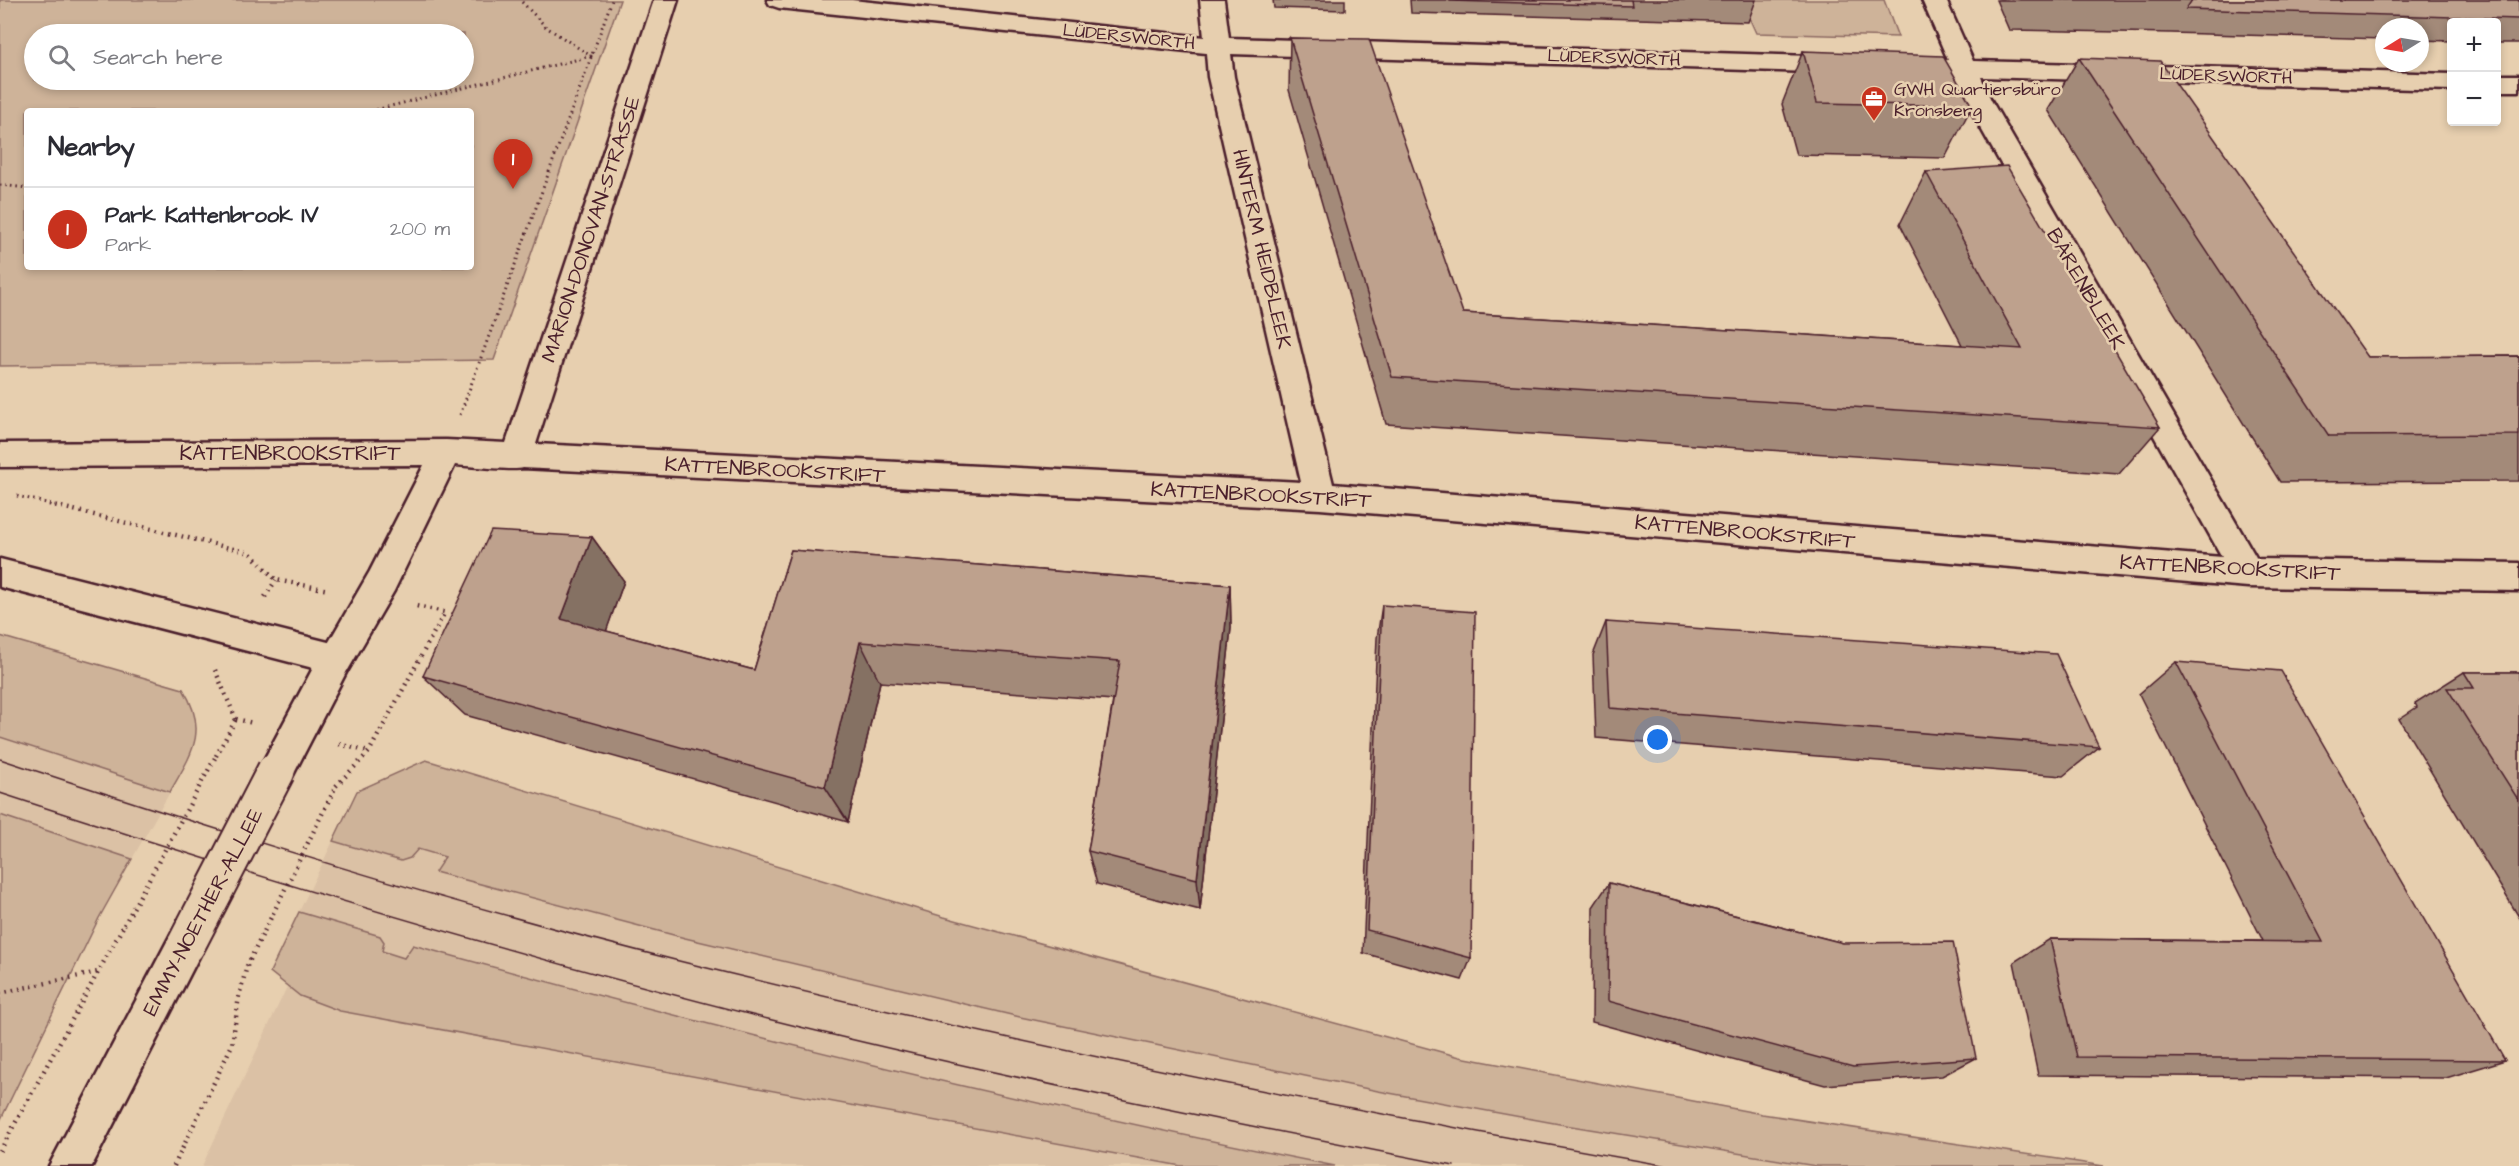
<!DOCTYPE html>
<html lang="en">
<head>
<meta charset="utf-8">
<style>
	:root { --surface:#fff; --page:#f2f2f3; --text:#2b2b33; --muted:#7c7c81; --line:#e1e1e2; --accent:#c8321e }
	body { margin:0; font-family:"Architects Daughter",sans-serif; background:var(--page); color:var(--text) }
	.controls { position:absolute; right:18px; top:18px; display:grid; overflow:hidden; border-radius:6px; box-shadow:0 3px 9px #0003 }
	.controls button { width:54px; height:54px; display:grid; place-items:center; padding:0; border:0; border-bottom:2px solid var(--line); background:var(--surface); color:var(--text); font:30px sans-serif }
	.compass { position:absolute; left:2375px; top:18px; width:54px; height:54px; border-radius:50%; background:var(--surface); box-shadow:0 3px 9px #0003; rotate:259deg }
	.you { position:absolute; left:1658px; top:740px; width:21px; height:21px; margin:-15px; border:4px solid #fff; border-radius:50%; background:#1a73e8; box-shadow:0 0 0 9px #1a73e833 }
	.badge { display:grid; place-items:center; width:39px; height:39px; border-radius:50%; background:var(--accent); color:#fff; font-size:20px; font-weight:700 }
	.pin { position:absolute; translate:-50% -50px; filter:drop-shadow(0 2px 3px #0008) }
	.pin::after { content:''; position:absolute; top:32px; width:21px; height:18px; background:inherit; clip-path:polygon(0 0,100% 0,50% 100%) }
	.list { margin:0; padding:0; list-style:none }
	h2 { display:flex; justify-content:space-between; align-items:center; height:78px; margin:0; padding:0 24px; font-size:26px }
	h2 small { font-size:20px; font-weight:400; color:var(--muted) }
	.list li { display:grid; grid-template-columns:39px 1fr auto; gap:18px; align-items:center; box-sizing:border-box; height:84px; padding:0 24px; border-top:2px solid var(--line) }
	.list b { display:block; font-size:22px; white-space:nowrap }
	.list p { margin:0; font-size:20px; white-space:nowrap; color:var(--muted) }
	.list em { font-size:20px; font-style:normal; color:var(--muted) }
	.icon { flex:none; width:33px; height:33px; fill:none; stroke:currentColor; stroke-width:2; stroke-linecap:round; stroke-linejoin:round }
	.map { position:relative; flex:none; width:2519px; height:1166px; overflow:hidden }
	.search { position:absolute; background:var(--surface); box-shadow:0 3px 9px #0003; left:24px; top:24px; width:450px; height:66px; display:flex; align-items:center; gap:15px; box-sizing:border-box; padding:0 21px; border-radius:33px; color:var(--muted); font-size:22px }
	.panel { position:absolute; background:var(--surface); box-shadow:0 3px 9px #0003; left:24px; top:108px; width:450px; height:162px; border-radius:6px }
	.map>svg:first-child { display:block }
	.built { fill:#dbc1a5 }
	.green { fill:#ceb399; stroke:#8c6962; stroke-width:1.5; fill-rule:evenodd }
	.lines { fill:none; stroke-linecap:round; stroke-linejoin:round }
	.street-casing { stroke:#4a1f2b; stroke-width:5 }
	.secondary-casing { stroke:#4a1f2b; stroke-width:5 }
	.path-far1 { stroke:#4a1f2b; stroke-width:3; stroke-dasharray:1.5 4; stroke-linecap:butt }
	.path { stroke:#4a1f2b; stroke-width:4.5; stroke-dasharray:1.5 5; stroke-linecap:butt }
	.street { fill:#e7cfaf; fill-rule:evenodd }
	.secondary { fill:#e7cfaf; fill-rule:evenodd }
	.tram { stroke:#4a1f2b; stroke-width:1.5 }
	.secondary-bridge-casing { stroke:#4a1f2b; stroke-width:41; stroke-linecap:butt }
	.path-bridge { stroke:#4a1f2b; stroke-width:4.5; stroke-dasharray:1.5 5; stroke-linecap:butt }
	.secondary-bridge { stroke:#e7cfaf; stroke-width:37 }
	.wall { fill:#a38a79; stroke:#4a1f2b; stroke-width:1.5 }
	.shaded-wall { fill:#857163; stroke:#4a1f2b; stroke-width:1.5 }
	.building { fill:#bea18d; stroke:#4a1f2b; stroke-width:1.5 }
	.labels { text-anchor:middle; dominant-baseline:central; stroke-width:5; stroke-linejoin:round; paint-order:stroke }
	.far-street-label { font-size:18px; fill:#4a1f2b; stroke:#e7cfaf }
	.far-poi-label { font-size:18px; fill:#4a1f2b; stroke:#e7cfaf; text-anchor:start }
	.street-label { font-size:21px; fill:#4a1f2b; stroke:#e7cfaf }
</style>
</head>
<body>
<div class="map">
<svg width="2519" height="1166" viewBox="0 0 2519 1166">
	<rect width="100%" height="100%" fill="#e7cfaf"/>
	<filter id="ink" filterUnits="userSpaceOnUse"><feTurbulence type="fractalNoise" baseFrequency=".0167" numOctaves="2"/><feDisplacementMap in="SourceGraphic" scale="12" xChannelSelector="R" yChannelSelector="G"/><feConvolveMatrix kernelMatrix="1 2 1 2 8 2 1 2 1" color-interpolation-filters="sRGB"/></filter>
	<g filter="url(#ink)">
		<!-- built -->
		<path class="built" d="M0 737 170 792 132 859 0 815Z
			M333 841 401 861 410 858 418 849 445 857 436 872 685 938 1020 1017 1378 1091 1816 1166H202L303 953 809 1050 595 995 414 945 404 958 381 951 383 942 377 936 299 912Z"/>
		<!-- green -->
		<path class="green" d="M0 0H620L494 360 0 366ZM34 34H464V80H34ZM27 111H471V267H27Z
			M1741 0H1884L1898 37 1756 33Z
			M0 636 183 689C209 731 192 753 170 792L0 737Z
			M426 760 944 917 1460 1057 1762 1114 2104 1166H1816L1565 1125 1378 1091 1020 1017 685 938 435 872 445 857 418 849 410 858 401 861 333 841 357 791Z
			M0 815 132 859 99 918 0 1121Z
			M299 912 380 936 384 942 382 951 404 958 413 945C718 1030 1025 1105 1335 1166H1181L340 1011 300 996 270 972Z"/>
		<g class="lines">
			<!-- street casing -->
			<g class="street-casing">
				<path id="street" d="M654 0H678L536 444 1301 482 1208 77 1206 53 779 8 770 5 767 0H852L1204 37 1200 0H1224L1229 38 1844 57 1853 59 1857 65 1853 71 1844 73 1231 54 1234 77 1333 484 2222 557 1965 100 1955 77 1905 75 1896 73 1892 67 1896 61 1905 59 1948 60 1922 0H1946L1973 61 2452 74V90L1981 77 1991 100 2257 559 2519 563V591L2248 587 1320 509 523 468C514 471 468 466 455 465L394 591 348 670 336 674 324 670 319 659 370 571 424 465 0 467V443L446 440 506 443Z
					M2496 75H2519V91H2496Z"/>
			</g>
			<!-- secondary casing -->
			<g class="secondary-casing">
				<path id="secondary" d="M0 559 336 644 348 648 353 659 289 783 276 787 263 783 258 771 313 668 0 587Z
					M186 926 200 932 205 945 92 1166H49L172 932Z"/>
			</g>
			<!-- path-far1 -->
			<path class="path-far1" d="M371 111 591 56 546 27 520 0
				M0 185 27 188
				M460 415 612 0
				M17 496 55 505"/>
			<!-- path -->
			<path class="path" d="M49 504 250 553 276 580 329 590
				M265 597 276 580
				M215 670 236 719
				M236 719 253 723
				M339 744 369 752
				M216 756 236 719
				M336 786 369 752 445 612 416 606
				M0 993 98 972
				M0 1151 124 925
				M174 1166 232 1045 239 996 247 966"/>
			<!-- street -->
			<use href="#street" class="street"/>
			<!-- secondary -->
			<use href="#secondary" class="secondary"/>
			<!-- tram -->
			<path class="tram" d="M0 759C224 833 450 904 679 961 1006 1043 1336 1108 1668 1166
				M0 793C253 876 509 954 768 1019 995 1076 1224 1121 1454 1166"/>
			<!-- secondary-bridge casing -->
			<g class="secondary-bridge-casing">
				<path id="secondary-bridge" d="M186 945 276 771"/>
			</g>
			<!-- path-bridge -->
			<path class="path-bridge" d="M124 925 216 756
				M247 966 336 786"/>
			<!-- secondary-bridge -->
			<use href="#secondary-bridge" class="secondary-bridge"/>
		</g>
		<!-- wall -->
		<path class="wall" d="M1273 0H1345V10L1274 8Z
			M1410 0H1756L1748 22 1411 13Z
			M1996 0H2519V43H2496V22H2451V41L2420 40V27H2384V39L2171 33 2009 30Z
			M1290 38 1463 313 1962 345 1900 224 1926 172 2160 427 2119 474 1386 424 1289 90Z
			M1803 51 1972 106 1945 158 1796 155 1782 104Z
			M2079 58 2368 357 2519 356V481L2280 482 2048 110Z
			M592 537 624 581 606 631 754 670 791 550 1230 585 1231 628 1200 910 1097 884 1088 851 1113 700 880 682 848 822 465 715 423 676Z
			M1382 605 1471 958 1462 980 1363 953 1377 638Z
			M1606 622 2099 747 2063 776 1596 738 1593 655Z
			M2176 662 2505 1060 2446 1078 2038 1075 2014 962 2050 939 2263 941 2139 694Z
			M2464 672H2519V917L2399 719 2417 707 2415 703Z
			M1609 883 1843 943 1976 1058 1942 1076 1825 1085 1592 1022 1593 907Z"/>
		<!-- shaded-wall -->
		<path class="shaded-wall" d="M592 537 624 581 596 660 561 619Z
			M1230 585 1231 628 1200 910 1197 879Z
			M860 642 880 682 848 822 825 787Z"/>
		<!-- building -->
		<path class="building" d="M1450 0H1631L1632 6 1450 1Z
			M2192 0H2519V19L2186 9Z
			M1290 38 1369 39 1463 313 2022 349 1926 172 2007 166 2160 427 1392 377Z
			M1803 51 1943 56 1972 106 1817 103Z
			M2079 58 2160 61 2368 357 2519 356V435L2329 436Z
			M491 531 592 537 561 619 754 670 791 550 1230 585 1197 879 1088 851 1120 661 860 642 825 787 423 676Z
			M1382 605 1475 612 1471 958 1367 930Z
			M1606 622 2056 654 2099 747 1610 708Z
			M2176 662 2281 671 2505 1060 2077 1057 2050 939 2323 942Z
			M2464 672H2519V801L2447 688H2474Z
			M1609 883 1843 943 1953 942 1976 1058 1853 1067 1608 1001Z"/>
	</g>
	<!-- icons -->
	<defs>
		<g id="office-pin" transform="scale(1.35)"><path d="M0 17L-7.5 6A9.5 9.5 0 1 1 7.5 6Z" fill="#c8321e" stroke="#e7cfaf"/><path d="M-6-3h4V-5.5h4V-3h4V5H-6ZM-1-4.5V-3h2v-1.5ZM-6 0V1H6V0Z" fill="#fff"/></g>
	</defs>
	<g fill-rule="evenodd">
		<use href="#office-pin" x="1874" y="99"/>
	</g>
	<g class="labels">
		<!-- far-street labels -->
		<g class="far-street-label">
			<text transform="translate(1129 37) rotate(6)">LÜDERSWORTH</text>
			<text transform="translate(1614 58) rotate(2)">LÜDERSWORTH</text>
			<text transform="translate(2226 76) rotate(2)">LÜDERSWORTH</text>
		</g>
		<!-- far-poi labels -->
		<g class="far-poi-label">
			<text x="1894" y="89">GWH Quartiersbüro<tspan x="1894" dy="21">Kronsberg</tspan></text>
		</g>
		<!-- street labels -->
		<g class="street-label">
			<text transform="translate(591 229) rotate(-72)">MARION-DONOVAN-STRASSE</text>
			<text transform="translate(1262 249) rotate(77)">HINTERM HEIDBLEEK</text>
			<text transform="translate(2086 289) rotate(60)">BÄRENBLEEK</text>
			<text x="290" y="453">KATTENBROOKSTRIFT</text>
			<text transform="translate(775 470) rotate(3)">KATTENBROOKSTRIFT</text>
			<text transform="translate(1261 495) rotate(3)">KATTENBROOKSTRIFT</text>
			<text transform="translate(1745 532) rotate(5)">KATTENBROOKSTRIFT</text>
			<text transform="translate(2230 568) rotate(3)">KATTENBROOKSTRIFT</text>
			<text transform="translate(203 912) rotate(-62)">EMMY-NOETHER-ALLEE</text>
		</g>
	</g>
</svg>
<div class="controls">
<button>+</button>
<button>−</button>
</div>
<svg class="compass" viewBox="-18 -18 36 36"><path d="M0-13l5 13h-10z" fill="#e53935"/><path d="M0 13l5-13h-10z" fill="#7c7c81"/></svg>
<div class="you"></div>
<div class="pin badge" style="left:513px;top:189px">1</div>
<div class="search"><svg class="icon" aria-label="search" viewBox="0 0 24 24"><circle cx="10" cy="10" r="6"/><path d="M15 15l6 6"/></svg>Search here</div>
<section class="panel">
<h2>Nearby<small></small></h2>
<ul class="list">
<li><span class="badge">1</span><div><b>Park Kattenbrook IV</b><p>Park</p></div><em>200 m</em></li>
</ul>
</section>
</div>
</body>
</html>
